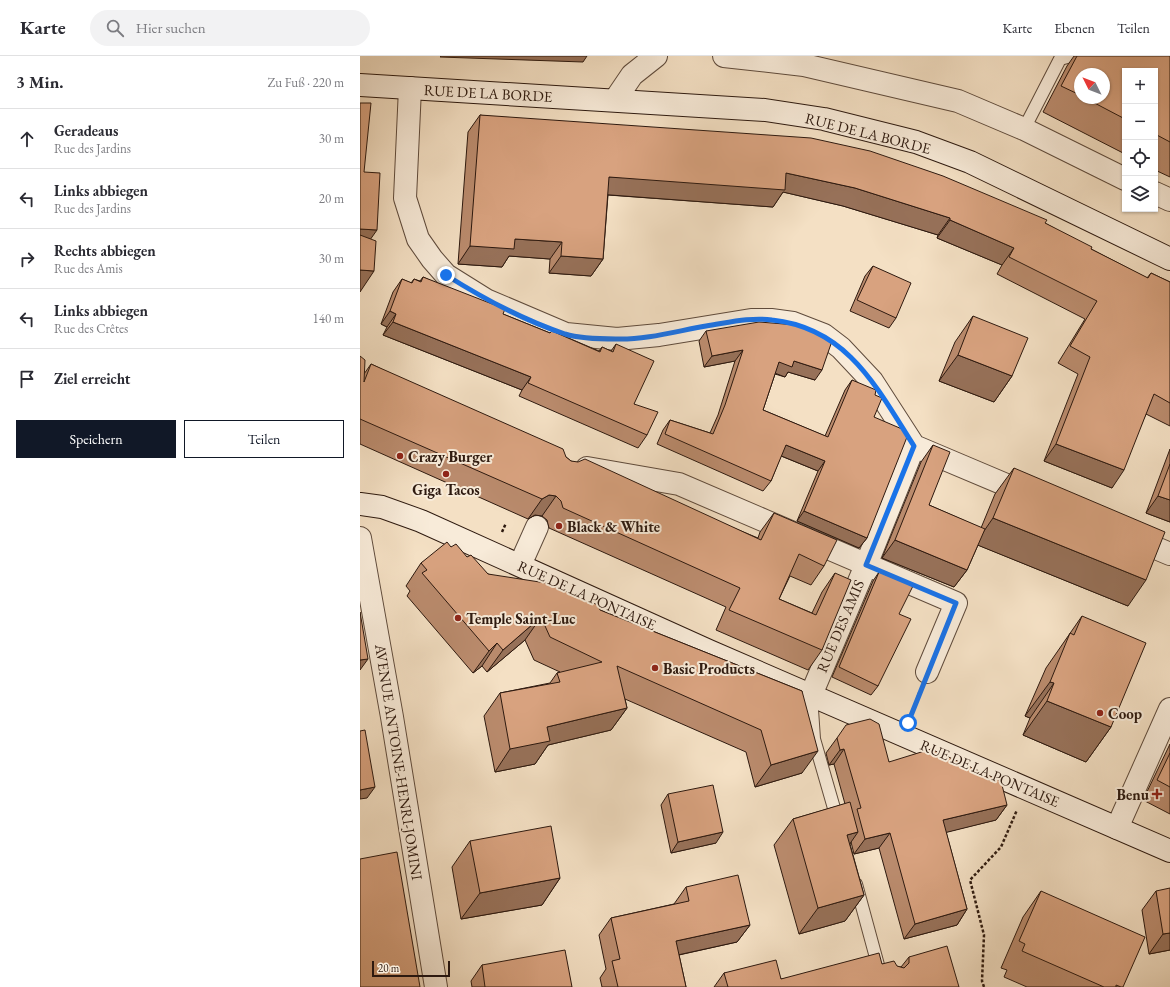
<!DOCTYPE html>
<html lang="de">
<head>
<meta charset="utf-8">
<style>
	:root { --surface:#fff; --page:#f2f2f3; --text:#2b2b33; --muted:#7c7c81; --line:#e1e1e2; --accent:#111827 }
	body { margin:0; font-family:"EB Garamond",serif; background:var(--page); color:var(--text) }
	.controls { position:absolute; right:12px; top:12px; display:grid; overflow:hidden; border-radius:0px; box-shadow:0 1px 3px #0004 }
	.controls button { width:36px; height:36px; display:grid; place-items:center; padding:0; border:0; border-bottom:1px solid var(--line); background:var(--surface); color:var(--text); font:20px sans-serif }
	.compass { position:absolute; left:714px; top:12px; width:36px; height:36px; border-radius:50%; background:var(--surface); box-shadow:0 1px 3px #0004; rotate:312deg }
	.scale { position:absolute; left:12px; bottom:10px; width:78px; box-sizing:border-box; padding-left:4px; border:2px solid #2d190f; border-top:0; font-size:11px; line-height:14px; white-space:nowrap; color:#2d190f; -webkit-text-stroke:3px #f8ebd9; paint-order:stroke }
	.stop { position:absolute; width:12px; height:12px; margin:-9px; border:3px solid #1a73e8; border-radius:50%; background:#fff }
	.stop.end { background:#1a73e8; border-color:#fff; box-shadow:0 1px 4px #0008 }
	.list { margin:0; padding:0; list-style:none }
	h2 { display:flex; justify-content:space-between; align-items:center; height:52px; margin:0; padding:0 16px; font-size:17px }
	h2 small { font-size:13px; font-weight:400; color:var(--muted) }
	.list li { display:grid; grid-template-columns:26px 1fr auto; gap:12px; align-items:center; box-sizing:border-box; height:60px; padding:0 16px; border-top:1px solid var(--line) }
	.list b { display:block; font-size:15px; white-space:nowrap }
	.list p { margin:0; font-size:13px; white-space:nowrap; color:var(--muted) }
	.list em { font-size:13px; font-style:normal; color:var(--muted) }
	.actions { display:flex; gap:8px; padding:12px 16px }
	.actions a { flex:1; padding:9px 0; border:1px solid var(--accent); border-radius:0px; text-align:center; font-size:14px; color:var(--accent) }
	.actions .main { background:var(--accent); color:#fff }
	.icon { flex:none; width:22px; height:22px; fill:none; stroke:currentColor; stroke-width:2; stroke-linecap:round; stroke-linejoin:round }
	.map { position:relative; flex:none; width:810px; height:931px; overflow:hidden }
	header { display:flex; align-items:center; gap:24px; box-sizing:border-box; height:56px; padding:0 20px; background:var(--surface); border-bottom:1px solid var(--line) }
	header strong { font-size:19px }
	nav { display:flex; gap:22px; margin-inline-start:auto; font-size:14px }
	.search { width:280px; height:36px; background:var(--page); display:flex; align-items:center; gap:10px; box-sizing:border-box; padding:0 14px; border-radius:22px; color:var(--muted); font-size:15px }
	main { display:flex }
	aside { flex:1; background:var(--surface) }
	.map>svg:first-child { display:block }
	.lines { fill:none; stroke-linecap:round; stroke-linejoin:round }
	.lane-casing { stroke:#5f4b3c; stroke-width:14 }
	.street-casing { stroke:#5f4b3c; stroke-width:24 }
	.secondary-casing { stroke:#2d190f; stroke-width:24 }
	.path { stroke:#2d190f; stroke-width:2.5; stroke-dasharray:3 2; stroke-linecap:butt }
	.lane { stroke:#f8ebd9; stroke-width:12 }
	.street { stroke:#f8ebd9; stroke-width:22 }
	.secondary { stroke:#f8ebd9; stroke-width:22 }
	.wall { fill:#ba8b6d; stroke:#2d190f; fill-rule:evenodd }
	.shaded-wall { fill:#977159; stroke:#2d190f }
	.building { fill:#d8a27f; stroke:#2d190f }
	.route { stroke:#1a73e8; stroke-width:5 }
	.poi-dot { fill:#8f2418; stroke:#f8ebd9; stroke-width:1.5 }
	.labels { text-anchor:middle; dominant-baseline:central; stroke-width:4; stroke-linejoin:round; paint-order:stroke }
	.street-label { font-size:15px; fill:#2d190f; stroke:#f8ebd9 }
	.poi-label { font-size:15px; font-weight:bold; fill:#2d190f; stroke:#f8ebd9; text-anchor:start }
</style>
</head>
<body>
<header>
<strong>Karte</strong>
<div class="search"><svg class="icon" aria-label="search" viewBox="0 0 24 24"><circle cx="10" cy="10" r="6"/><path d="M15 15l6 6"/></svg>Hier suchen</div>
<nav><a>Karte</a><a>Ebenen</a><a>Teilen</a></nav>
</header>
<main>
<aside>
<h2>3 Min.<small>Zu Fuß · 220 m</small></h2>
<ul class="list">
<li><svg class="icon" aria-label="ahead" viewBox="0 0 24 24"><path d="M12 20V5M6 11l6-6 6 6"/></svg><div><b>Geradeaus</b><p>Rue des Jardins</p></div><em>30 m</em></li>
<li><svg class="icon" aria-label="left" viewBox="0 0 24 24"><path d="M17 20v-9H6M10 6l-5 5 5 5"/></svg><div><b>Links abbiegen</b><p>Rue des Jardins</p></div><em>20 m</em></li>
<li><svg class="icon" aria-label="right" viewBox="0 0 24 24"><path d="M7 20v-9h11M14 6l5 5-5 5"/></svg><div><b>Rechts abbiegen</b><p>Rue des Amis</p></div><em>30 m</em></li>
<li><svg class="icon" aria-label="left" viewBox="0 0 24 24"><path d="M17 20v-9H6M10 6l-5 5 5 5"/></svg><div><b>Links abbiegen</b><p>Rue des Crêtes</p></div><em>140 m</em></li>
<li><svg class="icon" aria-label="arrive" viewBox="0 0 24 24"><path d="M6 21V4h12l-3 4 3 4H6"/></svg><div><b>Ziel erreicht</b></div></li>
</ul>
<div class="actions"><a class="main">Speichern</a><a>Teilen</a></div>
</aside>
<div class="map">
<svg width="810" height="931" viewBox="0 0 810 931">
	<rect width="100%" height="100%" fill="#f4e0c4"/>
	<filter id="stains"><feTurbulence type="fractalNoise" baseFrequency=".005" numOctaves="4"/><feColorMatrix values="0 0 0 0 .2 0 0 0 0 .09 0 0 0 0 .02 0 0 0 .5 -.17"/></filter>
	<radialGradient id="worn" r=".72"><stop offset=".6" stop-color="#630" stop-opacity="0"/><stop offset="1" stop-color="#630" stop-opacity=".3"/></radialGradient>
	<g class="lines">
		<!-- lane casing -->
		<g class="lane-casing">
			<path id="lane" d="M664 73 700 3 711 0
				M451 639 454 683 478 766
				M496 828 524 931"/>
		</g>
		<!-- street casing -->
		<g class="street-casing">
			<path id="street" d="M364 0 444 9 598 45 664 73 765 123
				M50 32 45 142 58 183 72 203 86 219 126 244 206 278 257 283 299 279 391 264H411L433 267 464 279 481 292 512 325 554 390 670 439
				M255 44 272 19 296 0
				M795 137 810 144
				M227 412 319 428 596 547 567 616
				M0 482 32 661 76 931
				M772 482 810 498
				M160 509 177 471
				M451 639 506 509 554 390
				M757 772 810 653"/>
		</g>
		<!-- secondary casing -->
		<g class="secondary-casing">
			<path id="secondary" d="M0 29 405 54 464 63 556 86 610 106 810 203
				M0 448 22 451 61 465 349 595 810 795"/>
		</g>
		<!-- path -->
		<path class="path" d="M142 476 146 467
			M552 657 559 637
			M624 931 622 925 624 879 610 824 641 791 657 754"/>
		<!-- lane -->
		<use href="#lane" class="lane"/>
		<!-- street -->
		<use href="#street" class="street"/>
		<!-- secondary -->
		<use href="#secondary" class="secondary"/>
	</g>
	<!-- wall -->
	<path class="wall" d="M714 0H810V121L795 114V15H765V98L683 56 707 10ZM720 18 744 42H720Z
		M120 59 685 167 731 193 787 222 791 217 810 226V370L786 358 752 432 684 405 718 318 698 307 725 263 637 218 642 209 577 182 578 179 483 150 423 136 413 151 248 139 243 203 231 220 189 217 190 203 149 200 142 211 98 208 108 76Z
		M513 210 536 262 529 272 490 255 505 220Z
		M63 221 143 258 190 277 192 275 239 295 242 291 251 295 256 288 274 348 287 379 278 392 159 340 162 334 23 279 27 271 21 268 33 236 42 223 51 227 54 223 60 225Z
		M613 260 652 320 634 346 579 325 595 286Z
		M346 275 455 324 428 316 425 321 415 318 403 354 465 380 485 334 492 324 515 339 507 482 499 492 437 465 458 415 421 400 411 425 403 435 297 388 303 374 310 364 350 377 358 359 375 305 344 311 339 285Z
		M0 300 4 318 11 308 206 401 211 405 398 482 400 476 414 457 464 510 451 529 430 520 419 543 452 557 462 536 475 517 462 594 448 614 356 574 366 551 189 472 187 464 182 460 175 459 168 463 0 388Z
		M573 389 569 449 621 472 635 438 654 412 768 550 618 489 607 514 594 531 522 502 561 406Z
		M810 393V466L786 457Z
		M91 491 107 501 128 518 240 554 442 635V717L395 731 386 696 265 643 267 652 251 674 188 689 175 708 135 716 124 660 140 637 190 627 197 617 200 616 174 604 165 584 127 616 122 610 113 617 47 540 50 535 46 530 61 507Z
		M519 516 518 630 511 639 472 621 513 525Z
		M722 560 751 671 726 706 663 679 670 662 665 660 686 612Z
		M477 682 529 706 647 749 636 764 586 776 607 853 597 869 544 883 519 792 494 798 491 786 490 788 504 839 485 865 439 878 414 789 433 763 485 748 474 708 469 709 466 697Z
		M810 688V758L783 744Z
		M308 738 356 787 311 797 301 749Z
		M110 785 200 822 182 849 101 863 92 811Z
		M326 831 390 869 377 886 319 899 326 931H242L240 922 246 913 239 879 251 862 314 848Z
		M681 835 763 931H667L644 921 647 914 641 912 663 861Z
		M796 835 810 894 789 898 782 854Z
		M549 901 599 931H354L364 917 421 923 522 908 541 911Z
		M122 909 212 931H112L111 925Z"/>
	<!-- shaded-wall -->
	<path class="shaded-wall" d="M81 0H227L223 6 80 1Z
		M426 117 495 132 590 162 578 179 483 150 423 136 413 151 237 138 249 121Z
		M590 164 654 192 642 209 577 182Z
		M0 173 17 174 0 198Z
		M155 183 202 186 190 203 149 200 142 211 98 208 110 190Z
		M201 200 243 203 231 220 189 217Z
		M0 214 14 215 0 236Z
		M30 255 36 258 27 271 21 268Z
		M33 266 171 321 162 334 23 279Z
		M383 294 375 305 344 311 352 300Z
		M598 299 652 320 634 346 579 325Z
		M434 305 462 314 455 324 428 316 425 321 412 316 419 306Z
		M696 388 764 414 752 432 684 405Z
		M426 389 465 405 458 415 419 399Z
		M189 439 196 440 182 460 175 459 168 463 182 443Z
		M798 440 810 444V466L786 457Z
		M444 455 507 482 499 492 437 465Z
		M633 462 786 524 768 550 615 488Z
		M535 484 607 514 594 531 522 502Z
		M181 561 165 584 127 616 143 594Z
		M137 587 122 610 113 617 129 595Z
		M8 603 0 614V604Z
		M690 626 694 627 670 662 665 660Z
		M687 645 751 671 726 706 663 679Z
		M267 652 251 674 188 689 175 708 135 716 150 693 187 671Z
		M484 693 474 708 469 709 480 694Z
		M458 695 442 717 395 731 411 709Z
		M15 731 7 742 0 743V734Z
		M647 749 636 764 572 780 583 764Z
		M363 776 356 787 311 797 318 786Z
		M498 776 480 802 487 779Z
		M530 777 519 792 494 798 505 783Z
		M200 822 182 849 101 863 120 837Z
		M504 839 485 865 439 878 458 852Z
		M607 853 597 869 544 883 555 868Z
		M390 869 377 886 304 902 316 885Z
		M810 877V894L789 898 803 878Z"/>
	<!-- building -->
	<path class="building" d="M717 0H810V86L795 78V15H765V63L725 42H744V18H720V39L701 30Z
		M0 47H11L4 116 20 117 17 174 0 173Z
		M120 59 451 82 510 95 583 120 687 164 685 167 732 191 731 193 788 222 791 217 810 226V347L794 338 764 414 696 388 730 301 710 290 737 245 649 201 654 192 590 164V162L495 132 426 117 425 134 249 121 243 203 201 200 202 186 155 183 154 193 110 190Z
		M0 179 16 185 14 215 0 214Z
		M513 210 551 227 536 262 497 244Z
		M63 221 145 253 143 258 190 277 192 275 240 296 242 291 253 296 256 288 294 305 274 348 298 356 287 379 168 327 171 321 33 266 36 258 30 255 42 223 52 227 54 223 61 226Z
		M613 260 668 282 652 320 598 299Z
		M399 266 437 269 465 280 472 285 462 314 434 305 432 311 419 306 403 354 468 381 492 324 516 334 515 339 522 342 514 361 542 373 547 381 507 482 444 455 465 405 426 389 411 425 305 378 310 364 353 378 365 349 383 294 352 300 346 275Z
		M0 300 5 304 4 326 11 308 203 393 206 401 211 405 218 406 225 403 401 484 414 457 477 484 464 510 439 498 419 543 456 559 475 517 491 524 462 594 369 554 380 532 203 452 201 445 196 440 189 439 182 443 0 363Z
		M573 389 590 396 569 449 625 473 607 514 535 484Z
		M810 408V444L798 440Z
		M654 412 805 476 786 524 633 462Z
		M87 486 91 491 96 488 107 501 111 499 128 518 186 527 238 549 240 554 442 635 458 695 411 709 401 674 257 610 267 652 187 671 190 685 150 693 140 637 200 626 197 617 242 606 190 581 181 561 143 594 137 587 129 595 62 517 67 514 61 507Z
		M519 516 553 530 539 558 551 563 518 630 479 611Z
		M0 556 8 603 0 604Z
		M722 560 786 587 751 671 687 645 694 627 690 626 710 577 714 579Z
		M510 663 519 668 529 706 571 693 641 725 647 749 583 764 607 853 555 868 530 777 505 783 497 753 501 752 484 693 480 694 477 682 486 669Z
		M5 674 15 731 0 734V675Z
		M810 697V731L797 724Z
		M353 729 363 776 318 786 308 738Z
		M490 746 498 776 487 779 504 839 458 852 433 763Z
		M191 770 200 822 120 837 110 785Z
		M37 796 60 931H0V803Z
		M378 819 390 869 316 885 326 931H258L252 905 260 903 251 862 329 845 326 831Z
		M810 832V877L803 878 796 835Z
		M681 835 785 881 763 931H761L756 929V931H744L662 895 665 888 659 885Z
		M587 890 599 931H368L364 917 416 904 421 923 519 897 522 908 534 905 537 910 544 912 549 907V901Z
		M205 894 212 931H125L122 909Z"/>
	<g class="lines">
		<!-- route -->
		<path class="route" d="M86 219C124 243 163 264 205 278 218 282 242 283 256 283 286 284 317 275 346 270 367 267 390 261 412 264 488 272 517 332 554 390L506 509 596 547 548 667"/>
	</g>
	<!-- markers -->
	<g class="poi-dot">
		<circle cx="40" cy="400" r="4"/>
		<circle cx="86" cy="418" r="4"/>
		<circle cx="199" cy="470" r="4"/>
		<circle cx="98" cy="562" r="4"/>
		<circle cx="295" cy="612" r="4"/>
		<circle cx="740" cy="657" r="4"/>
		<path d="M795 732h4v4h4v4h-4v4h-4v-4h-4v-4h4z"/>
	</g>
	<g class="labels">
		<!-- street labels -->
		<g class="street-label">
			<text transform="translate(128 37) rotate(3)">RUE DE LA BORDE</text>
			<text transform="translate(508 77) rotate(14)">RUE DE LA BORDE</text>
			<text transform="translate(227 539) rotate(24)">RUE DE LA PONTAISE</text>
			<text transform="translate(480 570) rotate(-67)">RUE DES AMIS</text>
			<text transform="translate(39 706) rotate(81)">AVENUE ANTOINE-HENRI-JOMINI</text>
			<text transform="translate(630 717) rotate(23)">RUE DE LA PONTAISE</text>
		</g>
		<!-- poi labels -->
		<g class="poi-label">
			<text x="48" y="400">Crazy Burger</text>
			<text x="86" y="433" text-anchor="middle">Giga Tacos</text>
			<text x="207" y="470">Black &amp; White</text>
			<text x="106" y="562">Temple Saint-Luc</text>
			<text x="303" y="612">Basic Products</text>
			<text x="748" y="657">Coop</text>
			<text x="789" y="738" text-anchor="end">Benu</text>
		</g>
	</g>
	<rect width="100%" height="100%" filter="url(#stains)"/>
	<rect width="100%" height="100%" fill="url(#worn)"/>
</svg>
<div class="controls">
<button>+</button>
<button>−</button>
<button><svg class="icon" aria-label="locate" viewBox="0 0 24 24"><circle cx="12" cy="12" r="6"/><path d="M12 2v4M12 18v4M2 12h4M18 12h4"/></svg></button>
<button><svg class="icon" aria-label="layers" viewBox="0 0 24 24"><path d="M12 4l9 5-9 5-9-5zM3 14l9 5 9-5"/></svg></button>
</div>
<svg class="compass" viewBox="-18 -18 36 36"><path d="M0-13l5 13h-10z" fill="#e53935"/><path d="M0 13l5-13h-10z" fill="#7c7c81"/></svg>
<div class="scale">20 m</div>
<div class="stop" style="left:548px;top:667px"></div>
<div class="stop end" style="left:86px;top:219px"></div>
</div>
</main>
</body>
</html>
